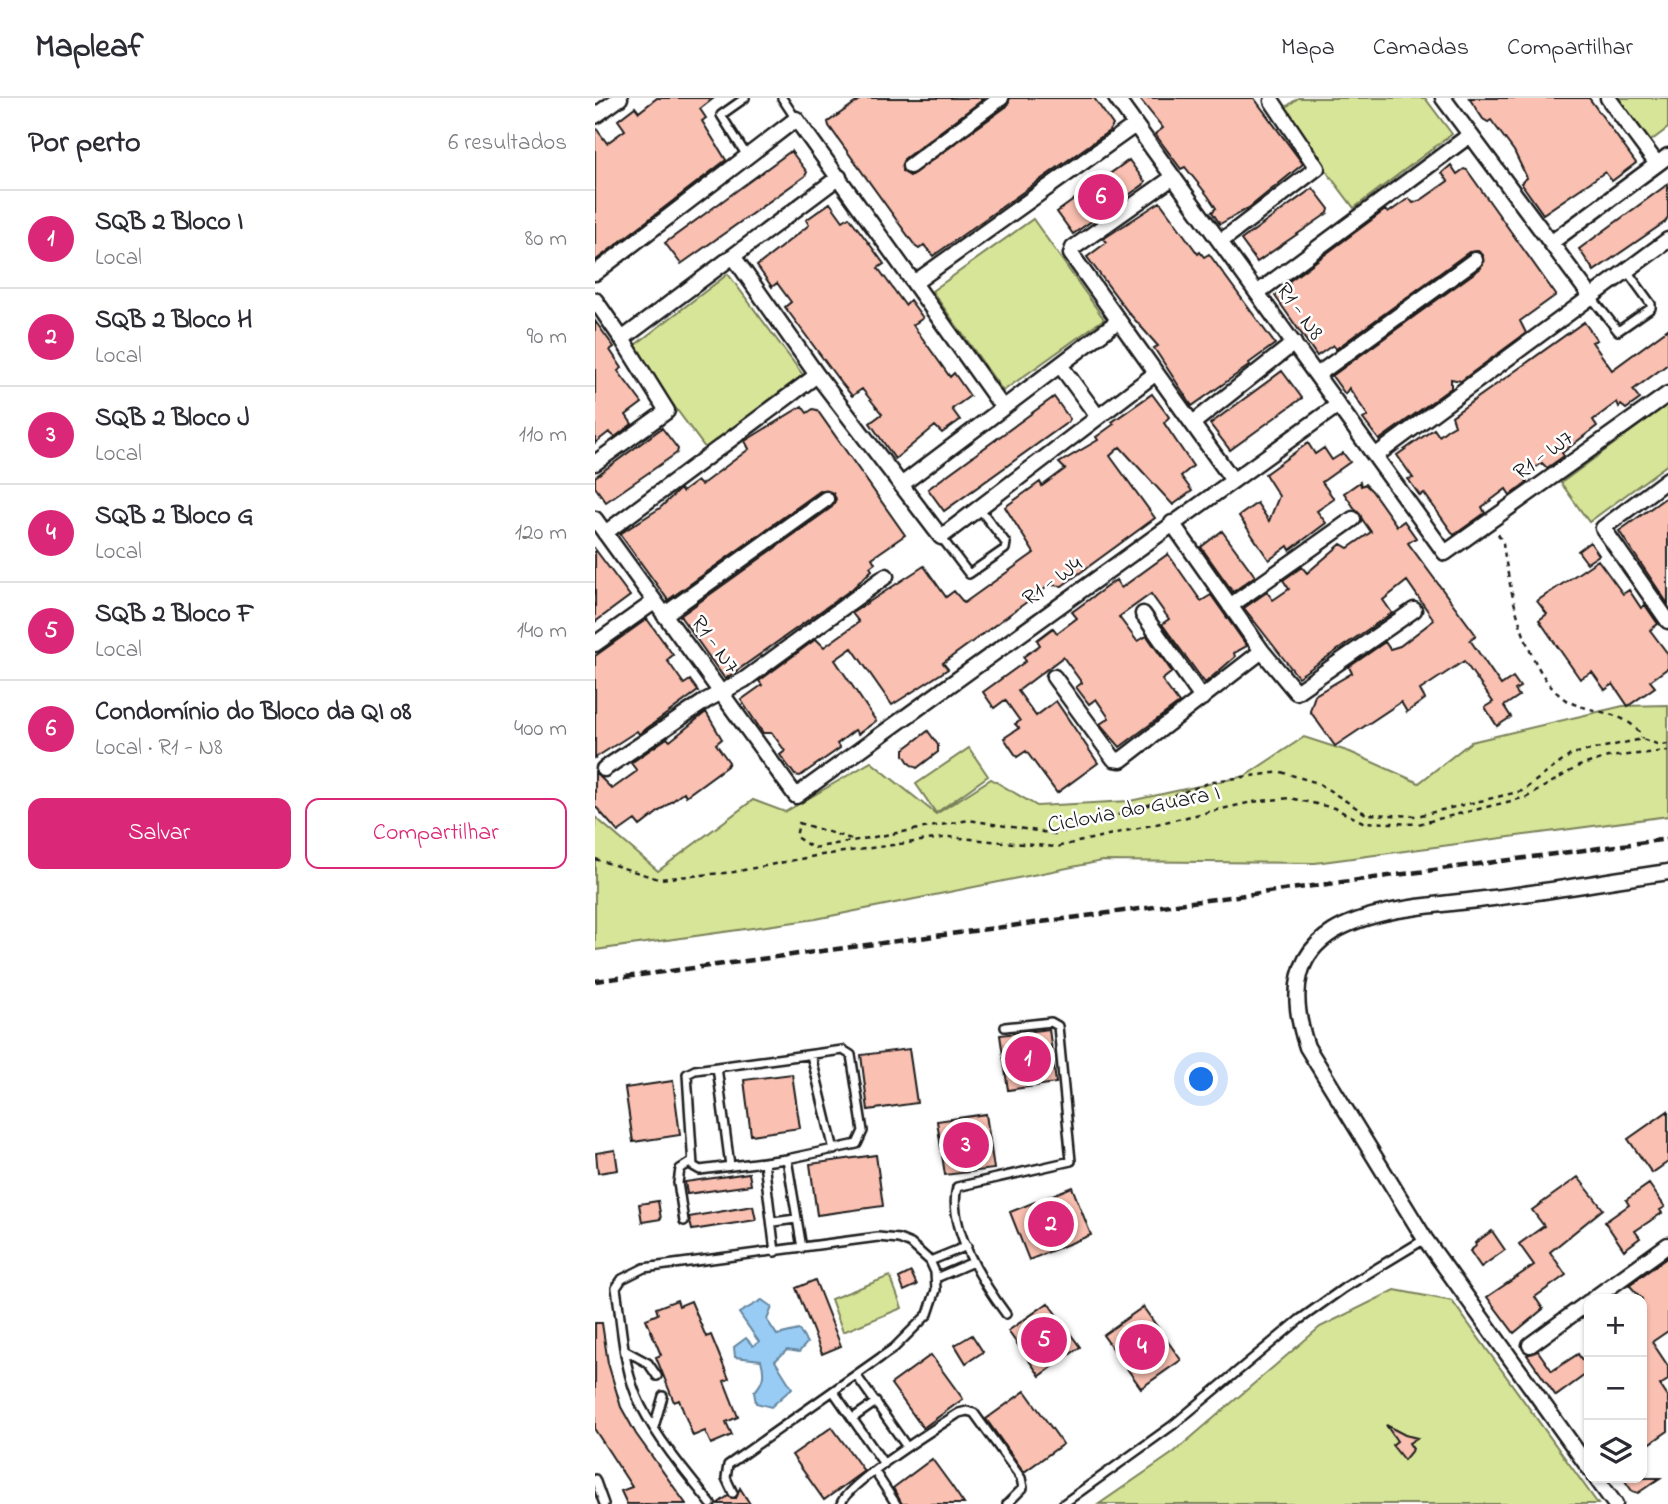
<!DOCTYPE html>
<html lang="pt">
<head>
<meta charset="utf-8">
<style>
	:root { --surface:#fff; --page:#f2f2f3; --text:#2b2b33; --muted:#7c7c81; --line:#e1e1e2; --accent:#db2777 }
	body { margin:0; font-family:"Indie Flower",sans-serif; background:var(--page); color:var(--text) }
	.controls { position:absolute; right:21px; bottom:21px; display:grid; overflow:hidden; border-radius:14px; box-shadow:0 2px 5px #0004 }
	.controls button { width:63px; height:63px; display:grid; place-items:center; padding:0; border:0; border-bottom:2px solid var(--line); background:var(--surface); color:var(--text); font:35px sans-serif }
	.you { position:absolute; left:607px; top:982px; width:24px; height:24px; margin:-18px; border:5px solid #fff; border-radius:50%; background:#1a73e8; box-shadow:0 0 0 10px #1a73e833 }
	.badge { display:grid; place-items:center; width:46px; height:46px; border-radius:50%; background:var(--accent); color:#fff; font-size:23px; font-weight:700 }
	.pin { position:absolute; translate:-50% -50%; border:4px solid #fff; box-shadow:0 2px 7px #0006 }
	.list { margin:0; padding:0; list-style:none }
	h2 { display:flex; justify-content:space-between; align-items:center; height:91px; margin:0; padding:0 28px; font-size:30px }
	h2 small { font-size:23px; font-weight:400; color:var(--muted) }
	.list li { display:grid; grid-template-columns:46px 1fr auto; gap:21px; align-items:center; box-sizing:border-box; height:98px; padding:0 28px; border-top:2px solid var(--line) }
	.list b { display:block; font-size:26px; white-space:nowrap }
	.list p { margin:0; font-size:23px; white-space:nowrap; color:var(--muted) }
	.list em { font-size:23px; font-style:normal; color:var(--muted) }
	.actions { display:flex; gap:14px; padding:21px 28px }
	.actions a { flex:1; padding:16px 0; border:2px solid var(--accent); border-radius:14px; text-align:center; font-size:24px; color:var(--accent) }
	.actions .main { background:var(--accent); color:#fff }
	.icon { flex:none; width:38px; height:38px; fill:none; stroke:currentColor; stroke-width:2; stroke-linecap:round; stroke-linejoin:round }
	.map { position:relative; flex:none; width:1073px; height:1406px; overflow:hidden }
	header { display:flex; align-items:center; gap:42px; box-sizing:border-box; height:98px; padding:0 35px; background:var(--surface); border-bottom:2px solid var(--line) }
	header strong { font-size:33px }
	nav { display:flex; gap:38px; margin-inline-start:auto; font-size:24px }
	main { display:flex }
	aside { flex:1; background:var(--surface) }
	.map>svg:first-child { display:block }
	.green { fill:#d7e598; stroke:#7a805a; stroke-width:2 }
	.water { fill:#98ccf5; stroke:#66869e; stroke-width:2 }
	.building { fill:#fac0b1; stroke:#1c1c1c; stroke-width:2 }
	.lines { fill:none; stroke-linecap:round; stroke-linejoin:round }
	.lane-casing { stroke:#1c1c1c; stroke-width:12 }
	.street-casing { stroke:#1c1c1c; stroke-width:19 }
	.path { stroke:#1c1c1c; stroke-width:2.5; stroke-dasharray:5 5; stroke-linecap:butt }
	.lane { stroke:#fff; stroke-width:7 }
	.street { stroke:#fff; stroke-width:14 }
	.rail { stroke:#1c1c1c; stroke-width:4.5; stroke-dasharray:10 5; stroke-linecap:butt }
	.labels { text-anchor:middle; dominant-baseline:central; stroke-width:5; stroke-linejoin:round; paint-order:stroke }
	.street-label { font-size:23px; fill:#1c1c1c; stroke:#fff }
</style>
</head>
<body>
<header>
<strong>Mapleaf</strong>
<nav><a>Mapa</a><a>Camadas</a><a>Compartilhar</a></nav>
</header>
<main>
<aside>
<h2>Por perto<small>6 resultados</small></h2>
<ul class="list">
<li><span class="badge">1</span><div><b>SQB 2 Bloco I</b><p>Local</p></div><em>80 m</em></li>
<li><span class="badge">2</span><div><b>SQB 2 Bloco H</b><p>Local</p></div><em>90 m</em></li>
<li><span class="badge">3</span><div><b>SQB 2 Bloco J</b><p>Local</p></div><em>110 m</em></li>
<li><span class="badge">4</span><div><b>SQB 2 Bloco G</b><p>Local</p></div><em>120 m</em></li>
<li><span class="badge">5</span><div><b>SQB 2 Bloco F</b><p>Local</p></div><em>140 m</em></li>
<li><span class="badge">6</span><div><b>Condomínio do Bloco da QI 08</b><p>Local · R1 - N8</p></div><em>400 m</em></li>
</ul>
<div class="actions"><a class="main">Salvar</a><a>Compartilhar</a></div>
</aside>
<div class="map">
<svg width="1073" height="1406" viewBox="0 0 1073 1406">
	<rect width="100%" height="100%" fill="#fff"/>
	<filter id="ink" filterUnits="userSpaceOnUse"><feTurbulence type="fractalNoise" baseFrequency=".0143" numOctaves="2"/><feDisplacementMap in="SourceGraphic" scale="14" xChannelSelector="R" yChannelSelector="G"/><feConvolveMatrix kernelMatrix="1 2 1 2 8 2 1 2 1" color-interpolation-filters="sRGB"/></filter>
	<g filter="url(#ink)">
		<!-- green -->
		<path class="green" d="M703 0H830L857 36 759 110 686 13Z
			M1021 0H1073V30L1053 45Z
			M438 121 509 221 408 293 337 193Z
			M133 176 208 277 111 351 36 250Z
			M1073 306V366L994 424 966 385Z
			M1073 607V718L720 765 507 763 221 821 0 852V719L63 773 158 702 190 714 276 664 341 716 396 681 442 708 535 703 650 678 709 639 755 654 824 685 876 644 1028 608Z
			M374 650 393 678 341 715 321 686Z
			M295 1178 307 1210 248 1234 236 1201Z
			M800 1192 857 1203 1003 1406H504L578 1355 725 1229Z"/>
		<!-- water -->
		<path class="water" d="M167 1202 177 1209 172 1222 182 1237 204 1232 212 1245 204 1254 192 1252 180 1263 197 1290 176 1309 161 1305 159 1294C169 1284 170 1276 166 1262L140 1259 139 1249 151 1240 158 1248 164 1244 144 1215Z"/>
		<!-- building -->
		<path class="building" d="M62 0H119L105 11 111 20 107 23 131 62 0 163V29L12 45 30 32 23 22 40 9 44 14Z
			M267 0H390L309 61 307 73 315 78 412 8 415 0H499L518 27 514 33 338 158 329 147 324 151 321 149 234 28 233 24Z
			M544 0H659L708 66 655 109 625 126 617 114 621 110 613 98 590 69 586 71 560 36 568 30Z
			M874 0H994L1041 65 1017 83 1010 74 948 116 926 85 932 80 919 53 896 22 893 24 888 21Z
			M196 53 212 74 210 78 86 166 70 145Z
			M534 62 550 84 548 87 478 136 462 114Z
			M856 67 862 76 869 71 872 72 961 197 925 223 931 235 866 283 856 281V290L784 342 768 321 773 318 754 290 750 296 737 278 886 170 888 157 883 153 874 154 741 251 738 247 722 258 680 198 695 186 693 184 790 112 793 115 814 100 818 105 826 102 853 83 847 75Z
			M1073 86V119L1070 124 999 173 984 151Z
			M718 90 734 111 733 115 662 164 646 142Z
			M565 104 603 156 605 154 609 159 614 156 680 246 654 265 655 267 597 308 559 250 563 248 533 214 492 159 512 144 508 141Z
			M235 105 248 123 254 119 276 148 289 166 283 170 310 207 315 202 328 220 318 227 355 279 359 275 375 298 357 311 365 322 347 335 340 328 300 361 275 325 287 316 267 291 257 298 243 281 190 209 196 204 182 185 177 189 162 168 214 127 211 122Z
			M0 223 19 249 15 252 27 270 23 273 47 305 31 317 37 326 20 339 14 334 0 345Z
			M989 224 1002 242 997 244 1017 272 1073 231V266L1038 292 1045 301 1031 311 1026 307 1024 309 1022 304 998 322 1002 328 967 355 969 358 952 370 947 365 929 378 932 384 915 397 911 391 887 409 890 415 859 437 829 395 825 398 813 381 818 380 802 357 839 331 844 338 853 331 860 327 857 318Z
			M687 273 707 300 635 352 615 326Z
			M557 296 574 319 569 325 598 368 586 378 597 393 578 407 525 349 515 358 560 420 467 488 455 487 348 565 353 571 297 607 257 550 240 562 281 623 263 636 260 632 242 646 245 650 205 678 200 677 185 657 190 653 177 635H168L146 602 167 587 164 583 221 541 229 549 264 524 257 515 329 468 351 499 359 493 369 505 439 455 410 409 445 384 447 388 470 371 464 365 503 342 501 339 519 326 517 324Z
			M459 299 475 321 473 324 349 413 333 391Z
			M207 308 212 315 218 311 222 312 310 437 277 460 280 465 275 469 277 472 257 491 130 581 85 518 237 409 241 401 238 395 225 393 73 502 25 436 65 410 85 391 87 394 102 383 106 387 154 351 150 343Z
			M67 330 83 351 82 355 11 404 0 389V379Z
			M713 345 720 356 729 350 737 362 748 355 755 364 727 384 739 401 722 413 731 425 695 452 693 448 674 462 644 418 662 405 674 423 684 398 670 376Z
			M765 384 766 388 770 386 777 393 802 428 809 423 821 440 813 445 881 537 875 542 906 587 918 579 925 589 920 592 924 598 909 608 916 619 902 628 890 609 898 604 869 563 825 592 830 601 812 614 806 604 740 648 715 613 720 597 757 575 754 569 790 544 795 551 805 548 839 522 812 483 788 502 797 515 703 579 649 510 672 494 678 502 694 491 688 482 707 469 712 475 746 446 753 450 776 434 749 395Z
			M1073 398V506L1024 433Z
			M627 433 660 478 638 494 606 449Z
			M995 444 1004 457 992 465 983 453Z
			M0 451 35 498 0 524Z
			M573 456 606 503 616 497 652 548 639 555 640 559 610 585 567 526 574 521 556 496 524 519 542 543 552 538 577 574 567 582 584 605 525 649 505 626 514 620 501 601 494 606 481 589 487 585 468 559 423 593 441 618 461 603 503 665 462 695 431 653 422 659 409 640 424 630 420 626 425 623 410 602 399 610 388 594 431 563 428 559 445 547 442 542 458 530 462 535 482 520 477 514 521 482 526 490Z
			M1003 462 1028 496 1034 492 1046 510 1050 507 1063 526 1055 532 1073 556V570L1055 583 1060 589 1033 608 1018 586 1010 592 997 574 985 581 944 522 952 516 942 503Z
			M52 521 78 557 72 562 89 586 95 582 103 593 44 636 42 633 0 660V558Z
			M111 614 127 641 121 646 134 664 132 668 91 698 89 694 45 728 40 722 23 734 0 708V674L17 691 42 673 36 665 72 640 75 643Z
			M333 633 343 647V654L322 670 315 666 309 657V651Z
			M454 931 461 985 413 992 405 937Z
			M314 951 322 1005 273 1012 266 957Z
			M197 976 205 1030 156 1037 149 982Z
			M78 983 85 1037 38 1044 30 990Z
			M1073 1013V1064L1057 1075 1033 1041Z
			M391 1016 399 1071 350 1077 342 1023Z
			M20 1052 23 1072 3 1075 1 1055Z
			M281 1057 288 1108 222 1117 215 1066Z
			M154 1075 156 1087 92 1096 90 1084Z
			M983 1079 1008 1111 955 1154 971 1177 940 1199 948 1211 919 1235 892 1199 939 1167 924 1146 949 1128 937 1112Z
			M1054 1086 1070 1109 1065 1112 1067 1115 1040 1133 1045 1140 1029 1152 1010 1124 1034 1107 1031 1102Z
			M477 1089 496 1137 434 1162 415 1114Z
			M63 1103 66 1121 47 1124 44 1106Z
			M158 1108 161 1122 97 1132 94 1119Z
			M897 1133 910 1152 886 1169 875 1153 881 1148 880 1145Z
			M1073 1159V1233L1057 1244 1073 1268V1282L1065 1287 1073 1299V1333L1047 1351V1201L1034 1187Z
			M316 1174 322 1187 309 1193 304 1180Z
			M220 1182 246 1248 227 1256 201 1190Z
			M82 1202 84 1208 96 1203 111 1239 116 1237 134 1281 129 1283 143 1319 131 1324 137 1337 116 1346 110 1333 98 1338 84 1302 79 1304 61 1259 66 1257 51 1221 63 1216 61 1210Z
			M453 1205 485 1249 445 1278 413 1233Z
			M548 1209 586 1262 546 1290 508 1237Z
			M0 1225H7L13 1265 26 1309 41 1336 91 1406H32L26 1393 37 1389 0 1332Z
			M377 1237 388 1254 371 1265 360 1247Z
			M943 1253 957 1273 983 1256 987 1262 994 1257V1274L961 1298 932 1257Z
			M336 1257 368 1301 328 1330 296 1286Z
			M430 1293 468 1346 429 1374 391 1321Z
			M791 1327 810 1337 822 1340 814 1345 818 1351 809 1362 797 1347 802 1343Z
			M237 1329 269 1373 229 1402 197 1357Z
			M337 1361 356 1387 369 1406H307L298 1390Z
			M1028 1380H1065L1043 1395 1037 1393Z
			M145 1390 155 1406H122L133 1398 141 1400Z"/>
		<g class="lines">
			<!-- lane casing -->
			<g class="lane-casing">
				<path id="lane" d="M150 0 126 17 152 58
					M187 0 201 21
					M997 200 1023 233 1056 210V206L1032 173
					M346 439 374 476 410 451 411 445 384 410
					M410 929 456 924 463 928 476 1063 362 1089C352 1129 388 1185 411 1216
					M248 952 256 957 268 1033 262 1046 192 1061 105 1072 98 1068 92 976 100 972Z
					M216 957 239 1052
					M122 969 135 1068
					M192 1061 207 1150
					M169 1064 180 1154
					M89 1123 83 1085 85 1071 96 1064
					M178 1124 201 1121
					M335 1163 372 1148
					M341 1180 378 1164
					M31 1253 53 1265 62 1278
					M261 1277 312 1349
					M238 1293 289 1366
					M258 1320 281 1304
					M59 1329 68 1298
					M280 1374 301 1406
					M0 1381 9 1406
					M116 1406C91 1375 64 1343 46 1308 28 1273 27 1228 21 1190L27 1181 49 1170 283 1139 304 1141 316 1146 335 1163 340 1174 341 1192 333 1216 299 1250 133 1367 131 1380 138 1395
					M246 1406C251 1386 342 1329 364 1315L372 1313 379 1315 426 1380 428 1390 412 1406
					M468 1406 578 1327 704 1222 749 1190 830 1141"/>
			</g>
			<!-- street casing -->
			<g class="street-casing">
				<path id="street" d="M521 0 850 455 1073 296
					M848 0 997 200
					M1013 0 1062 66
					M0 18 25 0
					M315 68 406 0
					M577 80 478 150 476 156 637 381
					M625 144 722 70 677 3
					M957 144 1073 58
					M138 158 222 277 346 439 561 275
					M0 175 201 21 319 185 540 27
					M662 195 875 37
					M0 202 27 241 244 79
					M465 267 503 319
					M722 277 880 162
					M408 310 523 223
					M598 325 699 245
					M780 358 1073 142
					M0 365 72 313 27 241
					M1073 381 1008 430 1073 523
					M306 387 408 310 319 185
					M0 421 201 698 743 307
					M577 425 667 553 701 594 819 512
					M10 435 222 277
					M635 508 758 421
					M548 516 607 600
					M69 517 231 401
					M0 546 59 504
					M459 579 519 661 526 662 667 553
					M9 671 112 602 149 582 291 478
					M998 1201 1073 1147
					M935 1247 994 1204
					M994 1370 830 1141 712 949C664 808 805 813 898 800 957 793 1015 782 1073 774
					M1001 1380 1020 1406"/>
			</g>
			<!-- path -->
			<path class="path" d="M903 436 908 445C914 490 930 571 968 600 989 616 1037 611 1047 641
				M256 741 204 725 201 739 218 750 374 722 460 736 545 710 619 683 686 674 723 685 771 716 822 718 927 693 977 656 1047 641 1065 647 1073 646
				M0 761 63 781 139 774 220 758 354 739 461 749 657 704 695 700 739 710 768 724 823 726 932 699 984 668 1013 659 1073 653"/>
			<!-- lane -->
			<use href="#lane" class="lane"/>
			<!-- street -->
			<use href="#street" class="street"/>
			<!-- rail -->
			<path class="rail" d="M0 883 1073 741"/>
		</g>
	</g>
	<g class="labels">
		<!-- street labels -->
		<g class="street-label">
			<text transform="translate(704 214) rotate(54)">R1 - N8</text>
			<text transform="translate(949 358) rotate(-36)">R1 - W7</text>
			<text transform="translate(458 484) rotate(-36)">R1 - W4</text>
			<text transform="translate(119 547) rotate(54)">R1 - N7</text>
			<text transform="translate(539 712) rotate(-11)">Ciclovia do Guara I</text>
		</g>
	</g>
</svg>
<div class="controls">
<button>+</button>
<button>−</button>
<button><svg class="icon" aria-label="layers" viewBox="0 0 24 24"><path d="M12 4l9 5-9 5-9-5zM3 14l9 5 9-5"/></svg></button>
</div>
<div class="you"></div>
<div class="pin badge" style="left:433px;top:961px">1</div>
<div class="pin badge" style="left:456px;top:1126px">2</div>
<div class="pin badge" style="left:371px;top:1047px">3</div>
<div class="pin badge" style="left:547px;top:1249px">4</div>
<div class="pin badge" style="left:449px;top:1242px">5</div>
<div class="pin badge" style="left:506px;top:99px">6</div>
</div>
</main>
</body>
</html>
